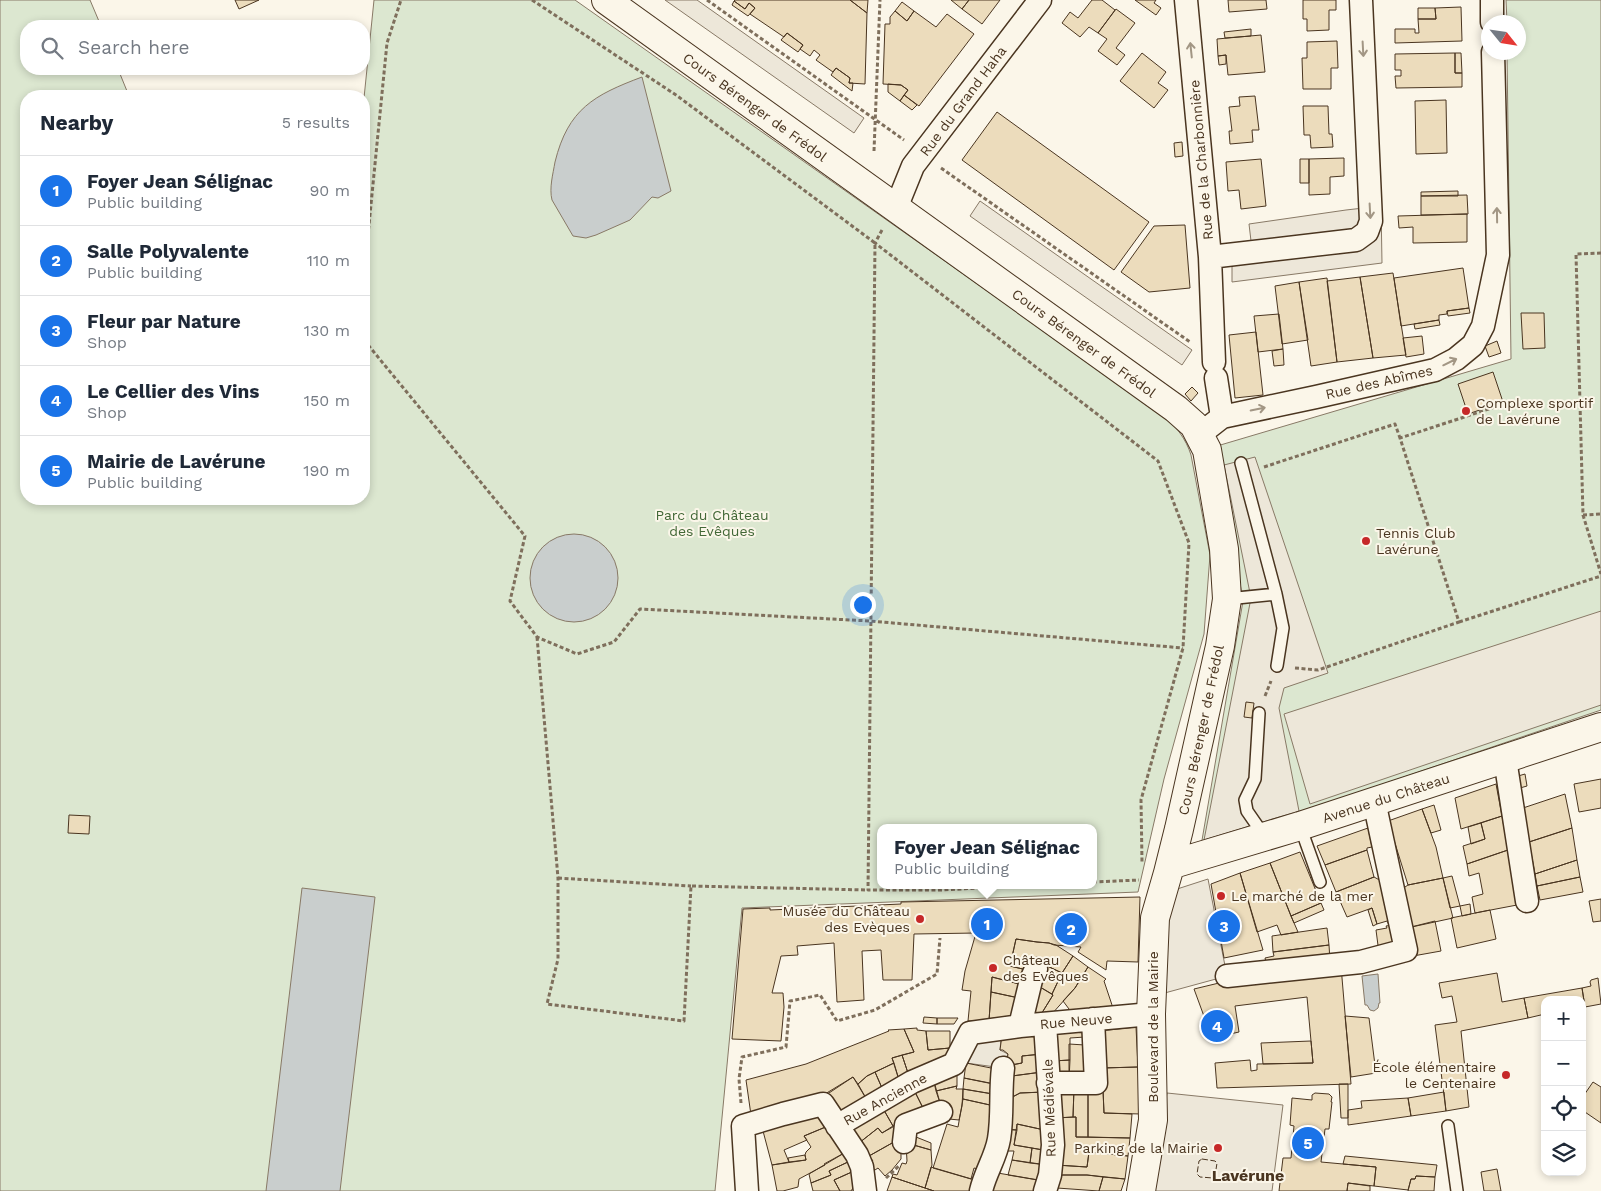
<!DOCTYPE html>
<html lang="en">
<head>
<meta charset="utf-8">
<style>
	:root { --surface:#fff; --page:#f2f2f3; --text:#1f2937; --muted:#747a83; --line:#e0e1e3; --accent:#1a73e8 }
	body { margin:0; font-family:"Work Sans",sans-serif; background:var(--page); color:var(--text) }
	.controls { position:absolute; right:15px; bottom:15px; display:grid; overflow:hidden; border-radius:10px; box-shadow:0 2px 8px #0003 }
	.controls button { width:45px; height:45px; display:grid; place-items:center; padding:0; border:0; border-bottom:1px solid var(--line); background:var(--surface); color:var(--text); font:25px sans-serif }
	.compass { position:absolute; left:1481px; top:15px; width:45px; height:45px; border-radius:50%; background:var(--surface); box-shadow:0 2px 8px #0003; rotate:120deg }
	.you { position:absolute; left:862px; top:604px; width:18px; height:18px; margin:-12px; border:4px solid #fff; border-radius:50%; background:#1a73e8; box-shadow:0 0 0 8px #1a73e833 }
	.badge { display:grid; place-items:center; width:32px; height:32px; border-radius:50%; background:var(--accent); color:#fff; font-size:16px; font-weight:700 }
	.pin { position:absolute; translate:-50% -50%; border:2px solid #fff; box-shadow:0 1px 5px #0006 }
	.popup { position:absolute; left:877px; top:824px; width:220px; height:65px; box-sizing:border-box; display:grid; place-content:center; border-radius:10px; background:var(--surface); filter:drop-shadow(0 1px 4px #0005); font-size:16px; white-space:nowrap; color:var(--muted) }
	.popup b { font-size:19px; color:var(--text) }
	.popup::after { content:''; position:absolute; left:50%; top:100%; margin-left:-10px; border:10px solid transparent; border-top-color:var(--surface) }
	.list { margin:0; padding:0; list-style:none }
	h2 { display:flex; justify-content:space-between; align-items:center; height:65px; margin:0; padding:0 20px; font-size:21px }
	h2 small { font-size:16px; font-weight:400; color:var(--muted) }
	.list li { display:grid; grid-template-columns:32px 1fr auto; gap:15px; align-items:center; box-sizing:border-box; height:70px; padding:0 20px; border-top:1px solid var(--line) }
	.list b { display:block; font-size:19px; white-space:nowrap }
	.list p { margin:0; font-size:16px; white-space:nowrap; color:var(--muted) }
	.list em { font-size:16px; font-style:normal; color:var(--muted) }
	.icon { flex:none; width:28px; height:28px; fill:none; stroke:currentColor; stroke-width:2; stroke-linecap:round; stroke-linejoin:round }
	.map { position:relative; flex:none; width:1601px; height:1191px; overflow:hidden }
	.search { position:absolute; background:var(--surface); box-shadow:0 2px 8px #0003; left:20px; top:20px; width:350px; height:55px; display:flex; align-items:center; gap:12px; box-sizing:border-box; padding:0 18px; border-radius:20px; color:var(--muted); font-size:19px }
	.panel { position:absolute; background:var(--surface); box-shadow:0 2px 8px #0003; left:20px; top:90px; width:350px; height:415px; border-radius:20px }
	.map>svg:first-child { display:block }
	.green { fill:#dce7d0; stroke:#887966; fill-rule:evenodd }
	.parking { fill:#ede7d9; stroke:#887966 }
	.water { fill:#c9cecd; stroke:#887966 }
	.building { fill:#ecdcbc; stroke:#4a3520 }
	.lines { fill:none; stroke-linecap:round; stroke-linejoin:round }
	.lane-casing { stroke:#4a3520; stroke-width:14 }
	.street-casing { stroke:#4a3520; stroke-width:25 }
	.secondary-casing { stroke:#4a3520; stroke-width:30 }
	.path { stroke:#7f6f5c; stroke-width:3; stroke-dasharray:4 2.5; stroke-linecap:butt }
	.lane { stroke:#fbf6e9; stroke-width:11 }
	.street { stroke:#fbf6e9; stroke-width:22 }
	.secondary { stroke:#fbf6e9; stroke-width:28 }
	.fence { stroke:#4a3520; stroke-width:1; stroke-dasharray:6 2.5; stroke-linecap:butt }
	.oneway { stroke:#a29684 }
	.poi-dot { fill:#c62828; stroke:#fbf6e9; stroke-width:2 }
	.labels { text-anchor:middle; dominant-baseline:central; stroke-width:4; stroke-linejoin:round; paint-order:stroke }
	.street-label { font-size:14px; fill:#4a3520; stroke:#fbf6e9 }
	.poi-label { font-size:14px; fill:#4a3520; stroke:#fbf6e9; text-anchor:start }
	.park-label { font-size:14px; fill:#436837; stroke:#fbf6e9 }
	.quarter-label { font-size:16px; font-weight:bold; fill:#4a3520; stroke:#fbf6e9 }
</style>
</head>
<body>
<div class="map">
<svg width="1601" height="1191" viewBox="0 0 1601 1191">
	<rect width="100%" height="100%" fill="#fbf6e9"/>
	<!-- green -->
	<path class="green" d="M0 0H90L101 26H26V69H118L129 96H26V499H364V98L374 0H575L1163 415C1176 426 1186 439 1191 455L1210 555 1204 634 1164 779 1138 892 742 908 715 1191H0ZM881 828H1093V885H881Z
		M1506 0H1601V710L1201 846 1243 601 1217 446 1511 359 1507 53 1518 52V22H1507Z"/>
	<!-- parking -->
	<path class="parking" d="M665 0H697L864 118 854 133Z
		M980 201 1192 350 1182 365 970 216Z
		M1381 206 1382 263 1232 282V243L1251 241 1249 224 1346 210Z
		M1255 457 1328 673 1284 688 1279 708 1299 811 1204 840 1251 598 1224 465Z
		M1601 611V705L1310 804 1284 714Z
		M1208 879 1227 976 1161 994 1171 891Z
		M1002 1028 1000 1050 1008 1054 1003 1068 966 1063 970 1033Z
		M1167 1093 1283 1105 1272 1191H1151Z"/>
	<!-- water -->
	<path class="water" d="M642 77 671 191 658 198 652 197 630 220 596 235 586 238 573 236 552 200C549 188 553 174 555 162 568 109 594 95 642 77Z
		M530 578a44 44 0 1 1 88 0a44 44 0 1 1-88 0Z
		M302 888 375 897 340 1191H266Z
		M1378 974 1380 1003H1379L1378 1008 1374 1011 1370 1010 1367 1005H1365L1362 976Z"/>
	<!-- building -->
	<path class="building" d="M235 0H259L239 9Z
		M735 0H850L867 13 865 84 849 83 850 78 836 68 833 72 816 60 820 55 814 50 810 56 800 49 803 45 787 33 784 37 750 14 755 8 749 3 745 9 734 1Z
		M850 0H868L867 13Z
		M951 0H969L962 9Z
		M969 0H1000L982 24 962 9Z
		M1092 0H1102L1115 10 1098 33 1089 27 1080 37 1062 23 1070 12 1078 18Z
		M1135 0H1156L1154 3 1161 8 1156 15Z
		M1228 0H1266L1267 9 1229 12Z
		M1303 0H1336V10H1329V30L1307 31V19H1303Z
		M734 1 745 9 749 3 755 8 748 16 732 5Z
		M902 2 914 11 907 21 895 11Z
		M1461 7 1462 41 1395 43V29H1415V33H1419L1418 19H1436L1435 8Z
		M1418 8H1435L1436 19H1418Z
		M1116 9 1135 23 1116 48 1125 55 1117 65 1098 51 1107 39 1098 33Z
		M895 11 907 21 914 11 936 27 947 14 974 34 919 106 904 95 908 90 901 85 883 84 885 24H890V17Z
		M1251 29V36L1225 38 1224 32Z
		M787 33 803 45 798 52 781 40Z
		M1261 35 1265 72 1228 75 1226 55 1218 56 1217 39Z
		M1337 41 1338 68H1331V89H1303L1302 58H1307V42Z
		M1142 53 1166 72 1158 83 1168 90 1154 108 1120 81Z
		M1455 53H1461L1462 73H1455Z
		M1455 53V73H1462V87L1396 88 1395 76H1401V70H1395V54Z
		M1226 55V64L1219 65 1218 56Z
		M836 68 850 78 849 83H853L852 91 831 75Z
		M888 84 901 85 908 90 900 101 888 92Z
		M904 95 917 105 912 110 900 101Z
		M1255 96 1259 130H1252L1253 142 1230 144 1229 131H1232L1229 107 1240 106 1239 97Z
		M1446 100 1447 153 1416 154 1415 101Z
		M1303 106H1328L1329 134H1332L1333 147 1311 148 1310 135H1304Z
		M997 112 1149 222 1114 270 962 160Z
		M1182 142 1183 156 1175 157 1174 143Z
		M1344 158V176L1330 177V194L1309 195V159Z
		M1261 159 1266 206 1241 209 1239 190 1228 191 1226 162Z
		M1300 159H1309V183H1300Z
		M1458 191V196H1421V192Z
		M1467 195 1468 214 1421 215V196Z
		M1467 214V242L1413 243V227L1399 228 1398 216Z
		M1185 225 1190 288 1149 292 1121 272 1154 226Z
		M1463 268 1469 308 1447 311V314L1439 315V320L1401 326 1394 278Z
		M1393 273 1406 355 1373 358 1360 277Z
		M1360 277 1373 358 1337 362 1327 281Z
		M1327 278 1337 362 1311 366 1299 282Z
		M1299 282 1308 340 1282 344 1275 286Z
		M1469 308 1470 313 1448 316 1447 311Z
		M1521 313H1544L1545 348 1523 349Z
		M1279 314 1283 349 1258 352 1254 316Z
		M1439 320 1440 325 1415 329 1414 324Z
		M1256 332 1263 395 1235 398 1229 335Z
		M1422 336 1424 354 1406 357 1403 338Z
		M1497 341 1501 353 1489 357 1485 346Z
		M1283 349 1284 365 1274 366 1272 351Z
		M1493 372 1503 402 1468 414 1458 384Z
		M1192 387 1198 393 1191 401 1185 394Z
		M1246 702 1254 703 1252 718 1244 717Z
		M1525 774 1527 786 1520 788 1518 776Z
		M1601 779V808L1579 812 1574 784Z
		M1496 784 1502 816 1461 829 1455 798Z
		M1565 794 1572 828 1529 842 1523 808Z
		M1434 805 1441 830 1431 833 1422 809Z
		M1422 809 1436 847 1443 878 1408 885 1388 821Z
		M69 815 90 816 89 834 68 833Z
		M1502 816 1508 850 1467 864 1463 846 1485 839 1481 823Z
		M1481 823 1485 839 1471 844 1468 827Z
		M1368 828 1372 847 1367 848V850L1325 865 1317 846Z
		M1572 828 1577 860 1535 874 1529 842Z
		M1367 850 1374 877 1336 892 1325 865Z
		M1508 850 1517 905 1475 913 1472 897 1483 894 1479 873 1469 876 1467 864Z
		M1300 852 1321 903 1291 916 1270 863Z
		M1577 860 1580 877 1537 886 1535 874Z
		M1270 863 1291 916 1298 932 1281 935 1277 925 1257 932 1240 873Z
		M1240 873 1263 950 1224 958 1211 884Z
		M1452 876 1460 906 1450 908 1443 878Z
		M1374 877 1385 883 1394 923 1389 925 1387 921 1377 924 1372 908 1347 917 1336 892Z
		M1580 877 1583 892 1540 900 1537 886Z
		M1443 878 1453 918 1407 928 1399 891 1408 885Z
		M1140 897 1138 962 1107 961 1106 970 1078 952 1081 947 1054 945 1049 943 1037 942 1016 939 1010 966 1031 971 1023 985 992 977 989 1021H968L971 991 962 990 965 971 976 933 914 934 912 980H883L881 950 862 951 864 1000 837 1002 834 943 797 946 798 955 781 956 772 993H783L784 1007 781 1041 732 1039 743 909 770 908V910L901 904V902Z
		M1601 899V921L1593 922 1589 901Z
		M1321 903 1324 910 1294 923 1291 916Z
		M1470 904 1471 914 1462 916 1460 906Z
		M1372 908 1377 924 1373 926 1368 910Z
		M1490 910 1496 939 1457 948 1451 918Z
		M1435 921 1441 951 1413 956 1407 928Z
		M1394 925 1399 950 1379 953 1376 930 1387 928 1386 926Z
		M1327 928 1329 945 1273 952 1272 936Z
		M1016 939 1037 942 1049 943 1056 945 1073 956 1062 973 1043 964 1031 971 1010 966Z
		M1329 945 1330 961 1268 970 1265 958 1274 956 1273 952Z
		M1073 956 1088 967 1075 988 1051 1015 1040 1016 1053 995 1052 994 1062 973Z
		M1043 964 1062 973 1052 994 1035 984Z
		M1341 966 1351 1084 1217 1088 1215 1063 1250 1060 1251 1071 1257 1070V1064L1313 1063 1307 997 1235 1006 1239 1032 1212 1038 1194 989 1219 983Z
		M1088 967 1106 979 1104 981 1113 1008 1072 1013 1063 1001 1075 988Z
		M1497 973 1502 1002 1524 998 1528 1018 1461 1031 1469 1107 1446 1111 1435 1025 1457 1022 1452 996 1442 998 1439 983Z
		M992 977 1023 985 1019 998 991 992Z
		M1598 978 1601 1004 1585 1007 1582 988 1591 986 1590 982 1591 980Z
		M1035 984 1053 995 1040 1016 1027 1013Z
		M1582 988 1585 1007 1582 1008V1000H1545V1014L1528 1018 1524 998Z
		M991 992 1019 998 1014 1021H989Z
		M1345 1016 1369 1018 1376 1073 1351 1077Z
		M924 1017 937 1018V1024L923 1023Z
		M937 1018H958L954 1024H937Z
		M1136 1027 1138 1067 1102 1068 1099 1031Z
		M917 1028V1030L926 1031 928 1050 950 1048 951 1059 909 1076 902 1055 914 1052 904 1029Z
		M904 1029 914 1052 892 1058 894 1063 867 1076 858 1084 853 1077 829 1093 751 1115 746 1080 806 1064 889 1031 888 1030Z
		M926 1031H950V1048L928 1050Z
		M1085 1031V1037L1070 1038V1060L1053 1061 1052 1034Z
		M1002 1035 1040 1037 1042 1054 1022 1056V1063L1006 1066 1008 1054 1003 1050H1000Z
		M1311 1041 1313 1063 1263 1064 1261 1043Z
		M1069 1044 1085 1045 1084 1080H1069Z
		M1042 1054V1072L1012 1076 1006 1066 1022 1063V1056Z
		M902 1055 909 1076 899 1080 892 1058Z
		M1070 1060 1069 1080 1054 1079 1053 1061Z
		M894 1063 899 1080 882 1088 875 1072Z
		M966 1063 1001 1070 998 1085 964 1078Z
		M1138 1067 1141 1114 1104 1113 1102 1068Z
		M957 1069V1086L936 1091 933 1078Z
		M875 1072 882 1088 867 1100 858 1084 867 1076Z
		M1042 1072 1044 1092 1020 1093 1003 1102 1012 1076Z
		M853 1077 867 1100 841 1115 825 1094Z
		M933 1078 941 1106 924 1110 913 1088Z
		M964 1078 995 1084 993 1094 963 1089Z
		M1593 1082 1601 1087V1123L1582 1110V1098Z
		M1339 1084H1348V1118H1341Z
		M957 1086 956 1089H963L962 1106 959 1120 949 1119 941 1106 936 1091Z
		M913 1088 924 1110 893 1126 881 1105Z
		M1054 1088H1074L1073 1117 1055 1118Z
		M1074 1088H1088V1137H1076V1117H1073Z
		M1088 1088 1103 1089 1104 1113 1132 1114 1130 1138 1088 1137Z
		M963 1089 993 1094 990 1105 963 1099Z
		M1044 1092 1049 1131 1017 1124V1130L1001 1129 1003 1102 1020 1093Z
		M1444 1092 1446 1111 1411 1116 1408 1098Z
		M1315 1093 1329 1094 1332 1097 1331 1102H1332L1329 1129H1325L1321 1162 1376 1167 1374 1186 1348 1183 1347 1191H1279L1283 1158H1291L1294 1126 1290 1125 1292 1098 1312 1100V1095Z
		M1408 1098 1411 1116 1348 1125V1110L1362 1108 1361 1101Z
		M963 1099 990 1105V1108L999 1109 985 1171 974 1168 971 1179 933 1168 947 1124 958 1127Z
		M881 1105 893 1126 882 1133 878 1128 859 1143 848 1129Z
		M818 1111 828 1126 804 1136 807 1140 784 1150 789 1162 772 1165 763 1131Z
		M1076 1117V1137L1130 1138 1128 1156 1089 1152 1087 1167 1056 1165 1055 1118Z
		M900 1123 901 1138 869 1156 859 1143 878 1128 882 1133Z
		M1017 1124 1049 1131V1151L1014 1145Z
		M828 1126 846 1152 824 1164 825 1165 799 1179 798 1187 783 1191H777L772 1165 806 1160 805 1155 806 1152 811 1147 804 1136Z
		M1001 1129 1017 1130 1014 1145 1032 1148 1030 1163 1012 1160 1014 1151H1000Z
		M916 1137 931 1143V1150L907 1143Z
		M901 1138V1159L892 1170 885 1176 878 1168 875 1170 869 1163 873 1161 869 1156Z
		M906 1143 931 1150 932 1165 925 1188 892 1177 893 1174 897 1175 902 1163 906 1164 907 1161Z
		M1032 1148 1049 1151 1047 1165 1030 1163Z
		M846 1152 850 1161 829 1171 831 1175 811 1183 809 1174Z
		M1089 1152 1128 1156 1125 1179 1087 1175H1058L1056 1165 1087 1167Z
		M805 1155 806 1160 789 1162 788 1158Z
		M1345 1156 1437 1165 1435 1177 1416 1176 1415 1179H1411L1408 1190 1374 1186 1376 1167 1343 1164Z
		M1012 1160 1047 1165 1044 1181 1008 1175Z
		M850 1161 854 1171 834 1180 840 1191H813L811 1183 831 1175 829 1171Z
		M931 1167 975 1180 971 1191H934L925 1188Z
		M1497 1169 1501 1191H1484L1481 1172Z
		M854 1171 853 1188 851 1191H840L834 1180Z
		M992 1172 1044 1181 1040 1191H986Z
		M1058 1175H1087L1103 1177 1099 1191 1057 1188Z
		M1416 1176 1435 1177 1434 1191H1408L1411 1179H1415Z
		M892 1177 934 1191H887Z
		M1103 1177 1125 1179 1121 1191H1099Z
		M1348 1183 1370 1186V1191H1347Z"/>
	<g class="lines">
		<!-- lane casing -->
		<g class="lane-casing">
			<path id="lane" d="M1241 463 1276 594 1283 628 1277 666
				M1227 599 1276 594
				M1259 713 1255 779 1245 800 1247 811 1265 837
				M1300 826 1320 882
				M1448 1126 1457 1191"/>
		</g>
		<!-- street casing -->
		<g class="street-casing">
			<path id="street" d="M1186 0 1210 257 1356 240 1367 232 1371 221 1361 0
				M1492 0V22
				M896 208 913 166 1040 0
				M1210 257 1214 362
				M1216 378 1222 417
				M1199 435 1222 417 1316 397 1435 370 1456 359 1473 345 1483 326 1498 255 1493 52
				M1505 759 1527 901
				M1227 976 1361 962 1406 950 1374 801
				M1020 1026 1031 980 1036 969
				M1048 1083H1096L1093 1019
				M837 1126 912 1082 954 1064 970 1033 1020 1026 1151 1014
				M904 1142 906 1125 941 1112
				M747 1191 743 1126 783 1114 823 1104 857 1155 862 1167 865 1191
				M981 1191C985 1173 996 1157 999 1139 1003 1116 1000 1091 1003 1068
				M1045 1191 1050 1175 1053 1145 1045 1024"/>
		</g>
		<!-- secondary casing -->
		<g class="secondary-casing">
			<path id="secondary" d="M606 0 1176 409 1194 425 1207 450 1224 549 1227 599 1220 646 1179 829 1168 873 1155 918 1151 1014 1153 1120 1141 1191
				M1170 865 1300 826 1601 727"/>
		</g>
		<!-- path -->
		<path class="path" d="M532 0 676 95 875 243 868 890H941L1036 885
			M707 0 904 140
			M874 151 880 0
			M941 168 1190 342
			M882 230 875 243 1158 461 1189 543 1183 648 1141 800 1142 862
			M1601 253 1576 254 1583 515 1601 574
			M364 275 387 43 401 0
			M364 340 525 536 510 601 537 637 577 654 614 642 640 609 870 621 1183 648
			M1264 467 1395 424 1400 438
			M1583 515 1601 514
			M1459 622 1601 576
			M537 637 558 878V959L547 1004 684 1021 691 886 868 890
			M1295 668 1318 670 1459 622 1400 438 1501 405
			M1265 696 1271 681
			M558 878 691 886
			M1093 882 1139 880
			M741 1103 739 1079 742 1057 786 1047 790 1001 820 995 837 1021 875 1010 937 974 940 938
			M886 1178 900 1165"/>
		<!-- lane -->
		<use href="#lane" class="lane"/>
		<!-- street -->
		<use href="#street" class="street"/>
		<!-- secondary -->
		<use href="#secondary" class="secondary"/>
		<!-- fence -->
		<path class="fence" d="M1202 1159 1215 1161 1217 1163 1215 1176 1213 1178 1200 1177 1197 1174 1199 1161Z"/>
	</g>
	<!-- one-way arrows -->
	<defs><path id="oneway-shaft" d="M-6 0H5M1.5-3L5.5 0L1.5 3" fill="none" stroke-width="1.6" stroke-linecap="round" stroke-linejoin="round" transform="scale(1.25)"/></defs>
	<g class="oneway">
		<use href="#oneway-shaft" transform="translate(1363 49) rotate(87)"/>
		<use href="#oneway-shaft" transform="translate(1191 50) rotate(-96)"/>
		<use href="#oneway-shaft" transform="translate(1370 211) rotate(87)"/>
		<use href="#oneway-shaft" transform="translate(1497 215) rotate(-91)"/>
		<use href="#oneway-shaft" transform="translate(1450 362) rotate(-26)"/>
		<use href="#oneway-shaft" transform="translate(1258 409) rotate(-12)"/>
	</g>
	<!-- markers -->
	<g class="poi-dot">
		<circle cx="1466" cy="411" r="5"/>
		<circle cx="1366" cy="541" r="5"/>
		<circle cx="1221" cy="896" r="5"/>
		<circle cx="920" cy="919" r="5"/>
		<circle cx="993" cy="968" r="5"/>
		<circle cx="1506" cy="1075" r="5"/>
		<circle cx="1218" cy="1148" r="5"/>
	</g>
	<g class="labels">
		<!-- street labels -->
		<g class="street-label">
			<text transform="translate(963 101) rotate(-53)">Rue du Grand Haha</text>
			<text transform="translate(755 107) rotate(36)">Cours Bérenger de Frédol</text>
			<text transform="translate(1201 160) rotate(-95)">Rue de la Charbonnière</text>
			<text transform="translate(1084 343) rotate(36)">Cours Bérenger de Frédol</text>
			<text transform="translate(1379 382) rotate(-13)">Rue des Abîmes</text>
			<text transform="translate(1201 730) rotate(-78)">Cours Bérenger de Frédol</text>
			<text transform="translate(1386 798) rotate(-18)">Avenue du Château</text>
			<text transform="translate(1076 1021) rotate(-5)">Rue Neuve</text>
			<text transform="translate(1153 1027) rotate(-90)">Boulevard de la Mairie</text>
			<text transform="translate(885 1099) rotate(-29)">Rue Ancienne</text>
			<text transform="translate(1049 1108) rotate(-92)">Rue Médiévale</text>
		</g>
		<!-- poi labels -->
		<g class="poi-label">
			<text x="1476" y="403">Complexe sportif<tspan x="1476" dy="16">de Lavérune</tspan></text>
			<text x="1376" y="533">Tennis Club<tspan x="1376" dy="16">Lavérune</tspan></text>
			<text x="1231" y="896">Le marché de la mer</text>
			<text x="910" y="911" text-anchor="end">Musée du Château<tspan x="910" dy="16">des Evèques</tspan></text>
			<text x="1003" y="960">Château<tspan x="1003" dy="16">des Evêques</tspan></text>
			<text x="1496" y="1067" text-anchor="end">École élémentaire<tspan x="1496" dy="16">le Centenaire</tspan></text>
			<text x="1208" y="1148" text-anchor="end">Parking de la Mairie</text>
		</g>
		<!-- park labels -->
		<g class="park-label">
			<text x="712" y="515">Parc du Château<tspan x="712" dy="16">des Evêques</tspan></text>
		</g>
		<!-- quarter labels -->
		<g class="quarter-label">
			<text x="1248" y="1175">Lavérune</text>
		</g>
	</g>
</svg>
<div class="controls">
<button>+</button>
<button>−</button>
<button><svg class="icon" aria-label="locate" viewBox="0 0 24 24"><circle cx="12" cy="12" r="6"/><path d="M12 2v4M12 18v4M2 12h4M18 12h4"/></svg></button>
<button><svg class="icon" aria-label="layers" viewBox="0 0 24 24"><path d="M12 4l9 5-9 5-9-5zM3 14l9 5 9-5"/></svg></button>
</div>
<svg class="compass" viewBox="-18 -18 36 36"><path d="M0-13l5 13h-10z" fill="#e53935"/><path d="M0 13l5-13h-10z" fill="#747a83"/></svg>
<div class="you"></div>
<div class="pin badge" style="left:987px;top:924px">1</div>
<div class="popup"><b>Foyer Jean Sélignac</b>Public building</div>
<div class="pin badge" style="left:1071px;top:929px">2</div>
<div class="pin badge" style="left:1224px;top:926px">3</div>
<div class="pin badge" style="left:1217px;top:1026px">4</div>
<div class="pin badge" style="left:1308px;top:1143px">5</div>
<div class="search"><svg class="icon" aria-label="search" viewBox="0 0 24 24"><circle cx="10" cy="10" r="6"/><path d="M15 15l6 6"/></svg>Search here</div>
<section class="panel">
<h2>Nearby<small>5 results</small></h2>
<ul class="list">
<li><span class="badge">1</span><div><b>Foyer Jean Sélignac</b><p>Public building</p></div><em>90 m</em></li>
<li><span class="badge">2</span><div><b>Salle Polyvalente</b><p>Public building</p></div><em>110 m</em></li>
<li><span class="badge">3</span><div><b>Fleur par Nature</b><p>Shop</p></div><em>130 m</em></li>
<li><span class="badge">4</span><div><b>Le Cellier des Vins</b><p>Shop</p></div><em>150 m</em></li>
<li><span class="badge">5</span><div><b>Mairie de Lavérune</b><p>Public building</p></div><em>190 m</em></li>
</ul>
</section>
</div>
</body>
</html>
